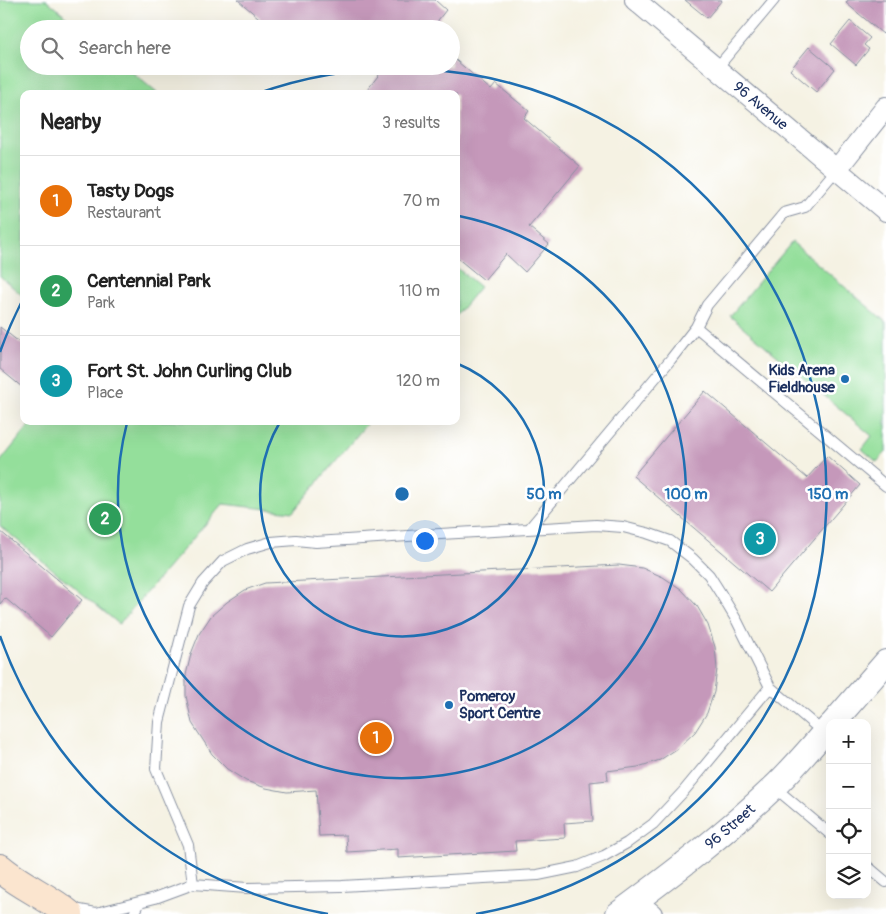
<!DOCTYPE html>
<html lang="en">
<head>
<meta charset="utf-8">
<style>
	:root { --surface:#fff; --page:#f6f6f6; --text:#222; --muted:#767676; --line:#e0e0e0; --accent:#1a73e8 }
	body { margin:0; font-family:Pangolin,sans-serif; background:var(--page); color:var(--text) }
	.controls { position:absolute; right:15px; bottom:15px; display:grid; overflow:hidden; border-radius:10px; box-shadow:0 5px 20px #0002 }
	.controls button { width:45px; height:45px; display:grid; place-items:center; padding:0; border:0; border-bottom:1px solid var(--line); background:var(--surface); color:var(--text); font:25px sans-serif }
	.you { position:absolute; left:424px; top:540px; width:18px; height:18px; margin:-12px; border:4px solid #fff; border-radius:50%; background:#1a73e8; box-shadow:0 0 0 8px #1a73e833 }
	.badge { display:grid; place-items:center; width:32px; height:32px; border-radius:50%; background:var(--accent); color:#fff; font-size:16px; font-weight:700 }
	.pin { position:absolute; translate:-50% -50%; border:2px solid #fff; box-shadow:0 1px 5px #0006 }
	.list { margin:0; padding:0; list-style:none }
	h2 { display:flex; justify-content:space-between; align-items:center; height:65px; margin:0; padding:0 20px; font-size:21px }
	h2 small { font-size:16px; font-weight:400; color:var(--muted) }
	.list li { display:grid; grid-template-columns:32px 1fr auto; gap:15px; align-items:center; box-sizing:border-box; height:90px; padding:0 20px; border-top:1px solid var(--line) }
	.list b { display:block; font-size:19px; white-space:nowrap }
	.list p { margin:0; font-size:16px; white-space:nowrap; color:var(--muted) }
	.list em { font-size:16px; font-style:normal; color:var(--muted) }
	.icon { flex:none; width:28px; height:28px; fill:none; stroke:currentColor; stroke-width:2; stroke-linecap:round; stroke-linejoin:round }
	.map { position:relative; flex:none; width:886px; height:914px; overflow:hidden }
	.search { position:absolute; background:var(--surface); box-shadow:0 5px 20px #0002; left:20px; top:20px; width:440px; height:55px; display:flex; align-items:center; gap:12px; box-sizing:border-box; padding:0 18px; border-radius:28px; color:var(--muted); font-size:19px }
	.panel { position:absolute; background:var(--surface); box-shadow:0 5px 20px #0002; left:20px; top:90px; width:440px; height:335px; border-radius:10px }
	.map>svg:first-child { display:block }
	.green { fill:#94df9b; stroke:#58877c }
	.building { fill:#c598ba }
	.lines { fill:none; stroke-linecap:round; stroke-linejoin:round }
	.service-casing { stroke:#8890a0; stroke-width:12 }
	.minor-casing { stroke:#8890a0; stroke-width:22 }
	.tertiary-casing { stroke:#8890a0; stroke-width:26 }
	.secondary-casing { stroke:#8890a0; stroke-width:30 }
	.service { stroke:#fff; stroke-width:10 }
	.minor { stroke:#fff; stroke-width:20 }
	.tertiary { stroke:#fff; stroke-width:24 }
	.secondary { stroke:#fbe5cf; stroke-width:28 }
	.ring { fill:none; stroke:#1f6fb2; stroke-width:2.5 }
	.poi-dot { fill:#1f6fb2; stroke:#fff; stroke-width:2 }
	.labels { text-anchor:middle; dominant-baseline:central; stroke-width:5; stroke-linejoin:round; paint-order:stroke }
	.street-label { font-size:15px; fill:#1b2f5e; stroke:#fff }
	.poi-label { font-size:15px; font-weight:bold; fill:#1b2f5e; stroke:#fff; text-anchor:end }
	.centre { fill:#1f6fb2; stroke:#fff; stroke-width:2.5 }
	.ring-label { font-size:15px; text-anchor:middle; font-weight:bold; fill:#1f6fb2; stroke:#fff; stroke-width:5; stroke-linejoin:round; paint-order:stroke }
</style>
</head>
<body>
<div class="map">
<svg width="886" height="914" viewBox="0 0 886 914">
	<rect width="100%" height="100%" fill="#fff"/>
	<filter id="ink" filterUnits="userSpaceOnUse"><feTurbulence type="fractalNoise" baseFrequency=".02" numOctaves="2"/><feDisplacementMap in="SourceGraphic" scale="10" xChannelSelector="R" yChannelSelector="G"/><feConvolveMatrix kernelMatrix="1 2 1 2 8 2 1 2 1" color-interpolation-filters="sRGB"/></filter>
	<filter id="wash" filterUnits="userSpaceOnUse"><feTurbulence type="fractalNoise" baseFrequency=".0096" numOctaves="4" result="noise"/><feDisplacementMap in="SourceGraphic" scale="20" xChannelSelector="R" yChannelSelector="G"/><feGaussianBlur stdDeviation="1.12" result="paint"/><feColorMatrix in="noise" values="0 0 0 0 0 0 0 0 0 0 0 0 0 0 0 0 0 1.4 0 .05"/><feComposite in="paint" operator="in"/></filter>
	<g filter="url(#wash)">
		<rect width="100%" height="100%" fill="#f5f2e3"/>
		<!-- green -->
		<path class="green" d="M0 0H47L81 29H29V66H125L158 94H24V297L0 276Z
			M792 242 886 322V452L877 462 862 449 872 436 730 316Z
			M456 267 480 287 456 316Z
			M33 421H369L293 512 223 504 119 624 0 526V462Z"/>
		<g id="blocks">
			<!-- building -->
			<path class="building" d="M238 0H435L446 10 431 29H272Z
				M685 0H722L707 18Z
				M848 0H886V30L883 34 846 3Z
				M850 21 870 38 864 45 869 49 856 65 831 44Z
				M809 47 835 69 816 92 790 70Z
				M451 56 491 90 496 84 529 111 524 118 580 166 529 227 549 244 525 272 506 254 484 280 456 257V94H364L381 72 374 66H451Z
				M316 66H337L328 76Z
				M0 327 24 346V384L22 387 0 369Z
				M705 391 807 478 827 456 860 485 769 592 633 476Z
				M0 531 82 600 51 637 5 598 0 604Z
				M619 565 642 568 663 577 681 589 697 606 708 625 715 647 717 669 714 692 707 713 695 732 678 748 660 760 638 767 607 771 608 780 590 782 593 821 564 823 565 838 515 841 516 851 398 858V849L347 852 346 835 319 836 316 790 287 792 266 788 246 781 227 769 212 754 192 723 186 696V675L191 654 199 634 211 616 227 602 245 590 265 583Z"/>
		</g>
	</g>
	<g filter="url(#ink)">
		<use href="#blocks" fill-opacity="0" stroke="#8890a0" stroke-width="1"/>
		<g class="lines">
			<!-- service casing -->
			<g class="service-casing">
				<path id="service" d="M716 69 774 0
					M696 327 886 486
					M529 529 671 359 696 327 707 305 784 213 805 207 837 169
					M774 787 830 834
					M867 866 886 882
					M193 884 188 845 156 769 159 722 189 606 203 583 223 561 247 549 271 542 296 540 316 542 423 535 596 525 623 527 647 533 670 541 693 559 709 575 721 594 737 621 770 687 824 733
					M69 908 96 913 155 898 193 884 247 888 342 886 538 875 577 867 604 856 627 843 653 824 683 792 770 687
					M134 914 140 902"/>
			</g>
			<!-- minor casing -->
			<g class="minor-casing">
				<g id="minor">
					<path id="s1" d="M635 0 886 211"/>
					<path d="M837 169 886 107"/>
					<path d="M636 901 652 914"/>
				</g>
			</g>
			<!-- tertiary casing -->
			<g class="tertiary-casing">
				<g id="tertiary">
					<path d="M833 723 886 662"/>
					<path id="s2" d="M618 914C672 874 725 834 773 788 793 769 811 747 830 726"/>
				</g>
			</g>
			<!-- secondary casing -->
			<g class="secondary-casing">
				<path id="secondary" d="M0 868C21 886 47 896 69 914"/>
			</g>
			<!-- service -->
			<use href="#service" class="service"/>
			<!-- minor -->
			<use href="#minor" class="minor"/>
			<!-- tertiary -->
			<use href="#tertiary" class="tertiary"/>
			<!-- secondary -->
			<use href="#secondary" class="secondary"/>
		</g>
	</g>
	<!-- distance rings -->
	<g class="ring">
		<path d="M456 363A142 142 0 1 1 280 422"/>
		<path d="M459 216A284 284 0 1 1 127 423"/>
		<path d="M328 914A426 426 0 0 1 0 636M0 352A426 426 0 0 1 22 301M256 94A426 426 0 1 1 476 914"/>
	</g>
	<!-- markers -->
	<g class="poi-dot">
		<circle cx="845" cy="379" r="5"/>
		<circle cx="449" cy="705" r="5"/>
	</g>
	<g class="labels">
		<!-- street labels -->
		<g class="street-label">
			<text stroke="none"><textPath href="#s1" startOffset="164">96 Avenue</textPath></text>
			<text stroke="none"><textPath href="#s2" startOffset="142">96 Street</textPath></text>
		</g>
		<!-- poi labels -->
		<g class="poi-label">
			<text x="835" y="370">Kids Arena<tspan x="835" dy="17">Fieldhouse</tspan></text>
			<text x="459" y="696" text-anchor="start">Pomeroy<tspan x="459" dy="17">Sport Centre</tspan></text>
		</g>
	</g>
	<circle cx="402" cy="494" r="8" class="centre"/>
	<g class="ring-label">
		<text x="544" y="499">50 m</text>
		<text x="686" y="499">100 m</text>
		<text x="828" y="499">150 m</text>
	</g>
</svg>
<div class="controls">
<button>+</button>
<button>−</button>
<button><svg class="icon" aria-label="locate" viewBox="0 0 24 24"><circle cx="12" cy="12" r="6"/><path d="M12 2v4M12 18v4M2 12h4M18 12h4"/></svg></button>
<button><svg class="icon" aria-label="layers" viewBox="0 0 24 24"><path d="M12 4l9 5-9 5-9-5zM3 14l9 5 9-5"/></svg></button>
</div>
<div class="you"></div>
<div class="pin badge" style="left:376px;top:738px;background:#e8710a">1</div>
<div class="pin badge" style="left:105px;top:519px;background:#2e9e5b">2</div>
<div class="pin badge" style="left:760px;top:539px;background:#0f9aa8">3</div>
<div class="search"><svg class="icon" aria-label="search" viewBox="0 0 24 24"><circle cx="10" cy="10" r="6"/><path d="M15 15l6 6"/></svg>Search here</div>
<section class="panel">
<h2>Nearby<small>3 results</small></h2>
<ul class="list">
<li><span class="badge" style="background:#e8710a">1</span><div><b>Tasty Dogs</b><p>Restaurant</p></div><em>70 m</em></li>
<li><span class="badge" style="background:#2e9e5b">2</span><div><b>Centennial Park</b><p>Park</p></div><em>110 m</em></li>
<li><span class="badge" style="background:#0f9aa8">3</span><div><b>Fort St. John Curling Club</b><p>Place</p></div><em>120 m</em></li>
</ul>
</section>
</div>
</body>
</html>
